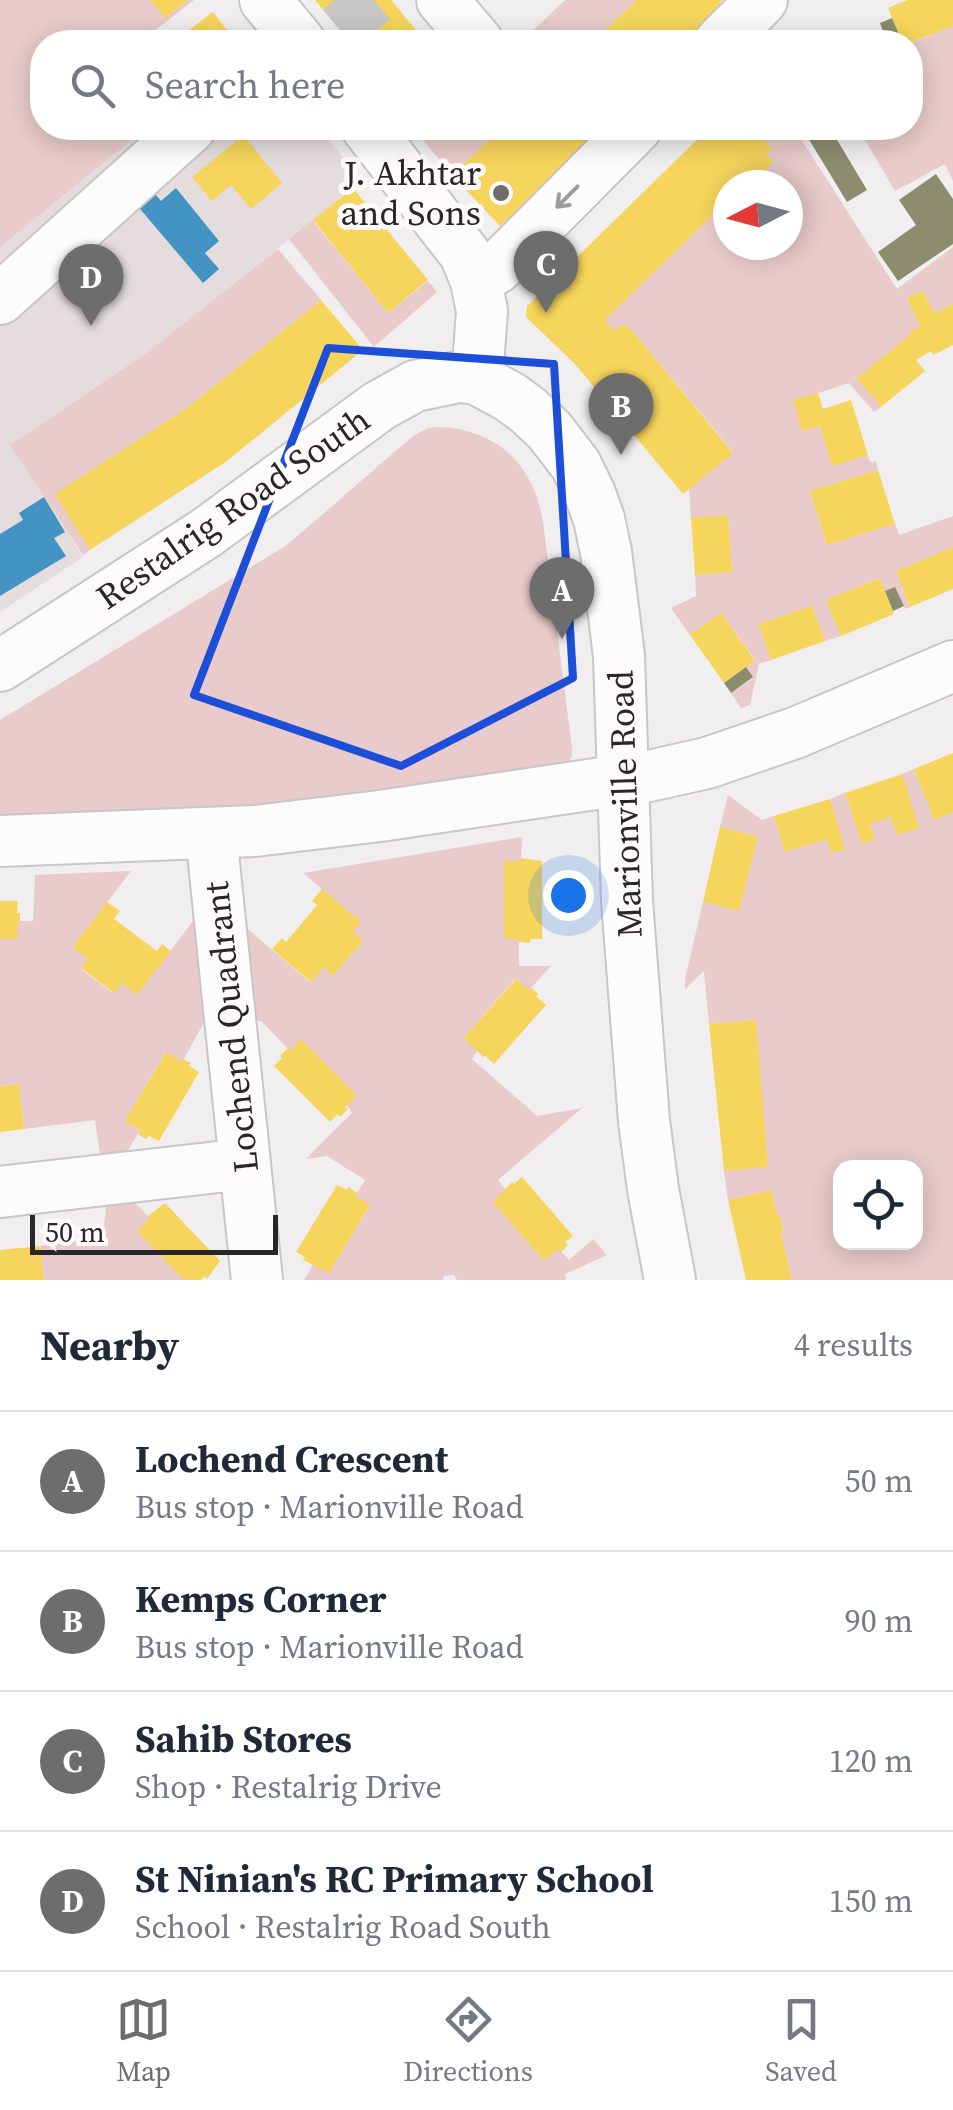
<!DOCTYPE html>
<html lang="en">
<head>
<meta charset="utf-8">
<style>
	:root { --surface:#fff; --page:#f6f6f7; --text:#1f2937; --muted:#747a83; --line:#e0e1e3; --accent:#6e6d6d }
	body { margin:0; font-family:"Source Serif 4",serif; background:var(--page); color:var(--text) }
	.controls { position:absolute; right:30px; bottom:30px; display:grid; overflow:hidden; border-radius:20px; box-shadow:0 5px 25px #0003 }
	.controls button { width:90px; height:90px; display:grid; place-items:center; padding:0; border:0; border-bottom:2px solid var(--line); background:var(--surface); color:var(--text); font:50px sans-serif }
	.compass { position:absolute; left:713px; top:170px; width:90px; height:90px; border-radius:50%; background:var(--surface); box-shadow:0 5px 25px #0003; rotate:264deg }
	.scale { position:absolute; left:30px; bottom:25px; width:248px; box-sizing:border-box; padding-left:10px; border:5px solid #282727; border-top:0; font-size:28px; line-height:35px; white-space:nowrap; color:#282727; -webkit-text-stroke:8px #fefafa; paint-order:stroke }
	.you { position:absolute; left:568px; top:895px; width:35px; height:35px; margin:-25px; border:8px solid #fff; border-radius:50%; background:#1a73e8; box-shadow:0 0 0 15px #1a73e833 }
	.badge { display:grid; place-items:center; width:65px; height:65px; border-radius:50%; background:var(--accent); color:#fff; font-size:32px; font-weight:700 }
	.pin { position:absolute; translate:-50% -82px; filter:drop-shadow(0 2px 5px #0008) }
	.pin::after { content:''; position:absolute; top:52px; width:35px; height:30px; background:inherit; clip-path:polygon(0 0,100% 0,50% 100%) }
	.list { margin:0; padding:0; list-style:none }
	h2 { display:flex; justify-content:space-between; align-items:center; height:130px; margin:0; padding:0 40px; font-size:42px }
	h2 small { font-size:32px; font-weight:400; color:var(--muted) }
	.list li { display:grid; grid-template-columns:65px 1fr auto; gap:30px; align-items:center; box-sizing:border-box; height:140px; padding:0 40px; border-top:2px solid var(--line) }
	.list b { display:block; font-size:38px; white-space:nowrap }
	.list p { margin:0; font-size:32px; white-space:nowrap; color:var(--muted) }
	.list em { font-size:32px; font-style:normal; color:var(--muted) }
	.icon { flex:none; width:55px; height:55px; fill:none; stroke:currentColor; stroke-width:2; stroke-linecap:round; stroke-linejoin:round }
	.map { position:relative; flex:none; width:953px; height:1280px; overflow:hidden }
	.search { position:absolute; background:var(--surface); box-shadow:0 5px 25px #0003; left:30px; right:30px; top:30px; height:110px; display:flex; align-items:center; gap:25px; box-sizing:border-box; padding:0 35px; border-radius:40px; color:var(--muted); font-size:38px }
	.sheet { height:690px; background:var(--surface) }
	nav { display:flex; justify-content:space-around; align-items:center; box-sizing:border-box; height:140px; border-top:2px solid var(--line); background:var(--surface); font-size:28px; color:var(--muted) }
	nav a { display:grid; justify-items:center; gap:5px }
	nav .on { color:var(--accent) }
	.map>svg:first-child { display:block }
	.built { fill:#e5dddd }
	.green { fill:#e8cbca; fill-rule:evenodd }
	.homes { fill:#f6d55c }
	.schools { fill:#4393c3 }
	.industry { fill:#8c8c6e }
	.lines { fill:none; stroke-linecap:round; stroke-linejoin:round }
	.minor-tunnel { stroke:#c8c6c6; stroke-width:50; stroke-dasharray:50 25; stroke-linecap:butt }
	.minor-casing { stroke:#c8c6c6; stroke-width:54 }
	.minor { stroke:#fdfcfc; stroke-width:50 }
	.oneway { stroke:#9d9c9c }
	.marked { fill:none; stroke:#1d4ed8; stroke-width:8; stroke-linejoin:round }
	.poi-dot { fill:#6e6d6d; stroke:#fefafa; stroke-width:4 }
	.labels { text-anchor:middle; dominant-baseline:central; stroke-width:10; stroke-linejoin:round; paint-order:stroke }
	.poi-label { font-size:35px; fill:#282727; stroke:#fefafa; text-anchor:end }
	.street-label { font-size:35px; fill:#282727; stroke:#fefafa }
</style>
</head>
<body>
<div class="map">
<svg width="953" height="1280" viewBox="0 0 953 1280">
	<rect width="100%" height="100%" fill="#f0eeee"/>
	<!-- built -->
	<path class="built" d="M0 0 42 42V128H319L361 180 215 300 149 351 11 444 83 557 0 612Z"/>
	<!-- green -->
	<path class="green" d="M0 0H150L165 18 188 0H194L140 42H42V128H146L0 247Z
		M565 0H637L592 42H521Z
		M953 26V181L945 164 895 191 858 128H910L911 43Z
		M425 128H502L452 175 418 134Z
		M737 128H794L897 289 953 247V304L934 313 923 291 907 298 920 327 858 378 881 407 874 412 849 383 794 401 802 431 820 426 832 465 868 455 870 462 876 461 878 470 810 491 827 545 895 524 899 535 953 516V547L896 571 910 607 905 609 895 587 885 591 879 578 827 600 841 636 825 641 812 606 759 624 771 660 759 664 750 705 741 708 731 693 753 678 746 667 755 660 721 613 690 635 671 608 696 596 695 575 732 572 728 516 691 518 689 489 733 452 629 327 621 325 614 331 605 320 723 205 728 209V245H788V185H742L748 179 753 182 773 162 766 154 771 150 752 130 745 135Z
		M352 187 313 221 388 313 428 281 437 292 374 347 289 239Z
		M278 249 321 300 187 408 118 454 90 550 83 555 10 445 149 351Z
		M438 427C497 429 534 465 543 522L572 748V756L567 765 200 817 0 823V720L287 545 413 436 428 428Z
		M914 769 934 819 953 812V1280H792L781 1233 783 1231 780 1216 777 1215 771 1190 728 1200 724 1171 768 1167 755 1020 709 1024 704 971 685 989V979L703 902 739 911 758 837 720 827 728 795 762 820 774 816 785 852 827 839 831 852 844 849 830 799 845 793 862 843 875 839 870 824 902 774ZM840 1168H916V1242H840Z
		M522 837 521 861 504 862V939H519V966H551L529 990 515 979 464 1038 478 1050 472 1059 537 1116 582 1108 498 1180 506 1191 493 1202 544 1261 559 1249 569 1260 593 1239 607 1255 565 1274 566 1280H457L454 1275 444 1276 443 1280H304L314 1263 329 1272 370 1206 355 1196 365 1180 327 1156 306 1159 352 1113 301 1040 290 1051 261 1021H253L242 924 310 982 324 967 334 975 363 941 353 932 360 922 303 873Z
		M131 871 73 947 88 959 81 969 113 993 122 983 137 995 196 917 206 1019 182 1062 165 1053 125 1121 140 1130 123 1159 101 1162 95 1120 24 1129 19 1084 0 1086V939L18 921H33L35 875Z
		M126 1194 150 1218 137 1231 184 1280H44L40 1246 103 1238 107 1197Z"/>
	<!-- homes -->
	<path class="homes" d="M150 0H188L165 18Z
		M315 0H391L426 42H350Z
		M637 0H723L720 2 727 9 692 42H592Z
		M907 0H953V26L912 42H902L888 8Z
		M213 12 236 42H173Z
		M846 34 850 36 854 42H835L838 37Z
		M502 128H603L500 226 452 175Z
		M709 128H737L745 135 752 129 772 149 766 154 773 162 753 183 748 179 742 185H728V209L723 205 605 320 614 331 621 325 629 327 733 453 683 494 576 365 526 317 527 306Z
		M247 135 248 141 282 183 251 209 231 185 212 201 192 177 235 142 234 137Z
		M353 188 428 280 388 313 313 220Z
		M923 291 934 313 953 304V345L933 355 931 351 916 360 925 371 881 407 857 378 910 335 909 332 920 327 907 298Z
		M321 300 363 350 227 461 90 550 55 494 187 408Z
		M818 393 823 409 851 400 868 455 832 466 820 426 802 431 793 400Z
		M878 470 895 524 827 545 810 491Z
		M728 515 732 572 695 575 691 518Z
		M953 547V589L910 607 896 571Z
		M880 578 894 614 841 636 826 600Z
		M812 606 825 641 771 660 759 624Z
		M721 613 755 661 724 683 690 635Z
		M953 753V812L934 820 914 769Z
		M902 774 919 828 897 835 891 817 870 824 875 839 862 844 845 793Z
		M830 799 845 849 831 853 827 839 785 852 774 816Z
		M720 827 758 837 739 911 703 902Z
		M521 858 542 861V939H530V943L519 942V939H504V861H521Z
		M322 889 361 922 353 932 363 941 333 976 324 967 311 982 272 949 282 938 286 942 302 923 317 905 312 901Z
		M0 901H18L17 913H20V921H18L17 939H0Z
		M107 902 120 911 114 919 157 951 162 944 171 951 137 995 122 983 114 993 81 968 88 959 73 947Z
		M516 979 529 990 532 988 538 994 536 996 546 1005 494 1064 485 1056 483 1057 464 1038Z
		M756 1020 768 1167 724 1171 709 1024Z
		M301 1039 357 1096 345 1107 348 1109 340 1117 338 1114 330 1122 274 1066 282 1058 280 1056 288 1048 290 1051Z
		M166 1052 182 1062 183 1059 191 1063 189 1066 199 1072 159 1141 149 1136 146 1139 138 1134 140 1130 125 1121Z
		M19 1084 24 1129 0 1132V1086Z
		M522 1177 573 1236 565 1242 568 1245 561 1252 559 1249 544 1261 493 1202 512 1182 514 1184Z
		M337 1185 347 1190 348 1187 353 1190 357 1193 355 1196 370 1205 329 1273 303 1260 305 1257 296 1252Z
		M771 1190 777 1215H780L783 1232 781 1233 792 1280H746L728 1200Z
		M165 1203 220 1261 207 1279 205 1276 201 1280H184L137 1231 150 1218 148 1216Z
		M40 1246 44 1280H0V1250Z"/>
	<!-- schools -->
	<path class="schools" d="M176 188 219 241 205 253 219 269 203 283 135 203 151 189 161 201Z
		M44 497 65 532 54 538 66 556 0 596V534L23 520 19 513Z"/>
	<!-- industry -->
	<path class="industry" d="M892 18 902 42H887L880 23Z
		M802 128H830L867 190 847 202Z
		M936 174 953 199V244L898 281 878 252 916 225 899 200Z
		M895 587 904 606 893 611 885 591Z
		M746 667 753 677 731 693 724 683Z"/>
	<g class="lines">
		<!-- minor-tunnel -->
		<path class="minor-tunnel" d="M339 29 374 0"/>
		<!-- minor casing -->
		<g class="minor-casing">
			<path id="minor" d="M265 0 300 42
				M442 0 478 42
				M720 42 762 0
				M367 128 465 254 476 281 482 311 477 379
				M476 281 497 268 636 128
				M0 299 190 128
				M0 666 206 533 379 406 415 386 458 377 477 379 510 397 529 411 549 430 576 465 590 494 599 519 606 552 619 656 627 901 644 1121 653 1189 670 1280
				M211 834 257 1280
				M0 841 255 831 380 816 649 776 707 763 795 733 953 666
				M0 1192 244 1164"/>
		</g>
		<!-- minor -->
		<use href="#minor" class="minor"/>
	</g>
	<!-- one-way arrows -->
	<defs><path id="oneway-shaft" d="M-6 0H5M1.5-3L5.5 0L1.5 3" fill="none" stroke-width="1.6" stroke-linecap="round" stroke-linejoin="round" transform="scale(2.5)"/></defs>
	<use class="oneway" href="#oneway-shaft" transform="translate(567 197) rotate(135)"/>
	<!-- marked area -->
	<path class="marked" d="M328 348 554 364 573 678 401 766 194 695Z"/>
	<!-- markers -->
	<circle class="poi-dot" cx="501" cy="193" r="10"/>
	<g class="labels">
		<!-- poi labels -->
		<g class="poi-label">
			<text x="481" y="173">J. Akhtar<tspan x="481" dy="40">and Sons</tspan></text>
		</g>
		<!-- street labels -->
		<g class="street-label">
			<text transform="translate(233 508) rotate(-35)">Restalrig Road South</text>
			<text transform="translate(625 804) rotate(-92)">Marionville Road</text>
			<text transform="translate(231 1027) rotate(-96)">Lochend Quadrant</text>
		</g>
	</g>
</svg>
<div class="controls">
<button><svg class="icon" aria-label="locate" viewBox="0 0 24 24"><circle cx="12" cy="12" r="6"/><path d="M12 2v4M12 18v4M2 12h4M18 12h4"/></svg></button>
</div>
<svg class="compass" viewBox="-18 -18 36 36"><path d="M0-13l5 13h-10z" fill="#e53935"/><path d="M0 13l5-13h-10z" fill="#747a83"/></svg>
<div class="scale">50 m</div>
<div class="you"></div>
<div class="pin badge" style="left:562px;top:639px">A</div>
<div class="pin badge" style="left:621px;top:455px">B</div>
<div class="pin badge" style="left:546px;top:313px">C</div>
<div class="pin badge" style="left:91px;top:326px">D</div>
<div class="search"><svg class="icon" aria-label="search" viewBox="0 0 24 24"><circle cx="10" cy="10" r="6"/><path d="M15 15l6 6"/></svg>Search here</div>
</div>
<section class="sheet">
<h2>Nearby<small>4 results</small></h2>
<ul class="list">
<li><span class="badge">A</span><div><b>Lochend Crescent</b><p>Bus stop · Marionville Road</p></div><em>50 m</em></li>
<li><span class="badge">B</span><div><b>Kemps Corner</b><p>Bus stop · Marionville Road</p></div><em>90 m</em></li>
<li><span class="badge">C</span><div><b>Sahib Stores</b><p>Shop · Restalrig Drive</p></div><em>120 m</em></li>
<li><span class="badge">D</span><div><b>St Ninian's RC Primary School</b><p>School · Restalrig Road South</p></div><em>150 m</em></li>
</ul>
</section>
<nav>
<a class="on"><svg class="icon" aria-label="map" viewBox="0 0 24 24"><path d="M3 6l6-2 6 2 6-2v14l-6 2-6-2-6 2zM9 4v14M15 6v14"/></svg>Map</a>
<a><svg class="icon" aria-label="directions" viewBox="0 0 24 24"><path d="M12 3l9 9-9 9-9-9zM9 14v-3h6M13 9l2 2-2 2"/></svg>Directions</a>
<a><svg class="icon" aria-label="saved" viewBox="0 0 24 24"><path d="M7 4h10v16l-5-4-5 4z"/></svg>Saved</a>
</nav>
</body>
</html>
